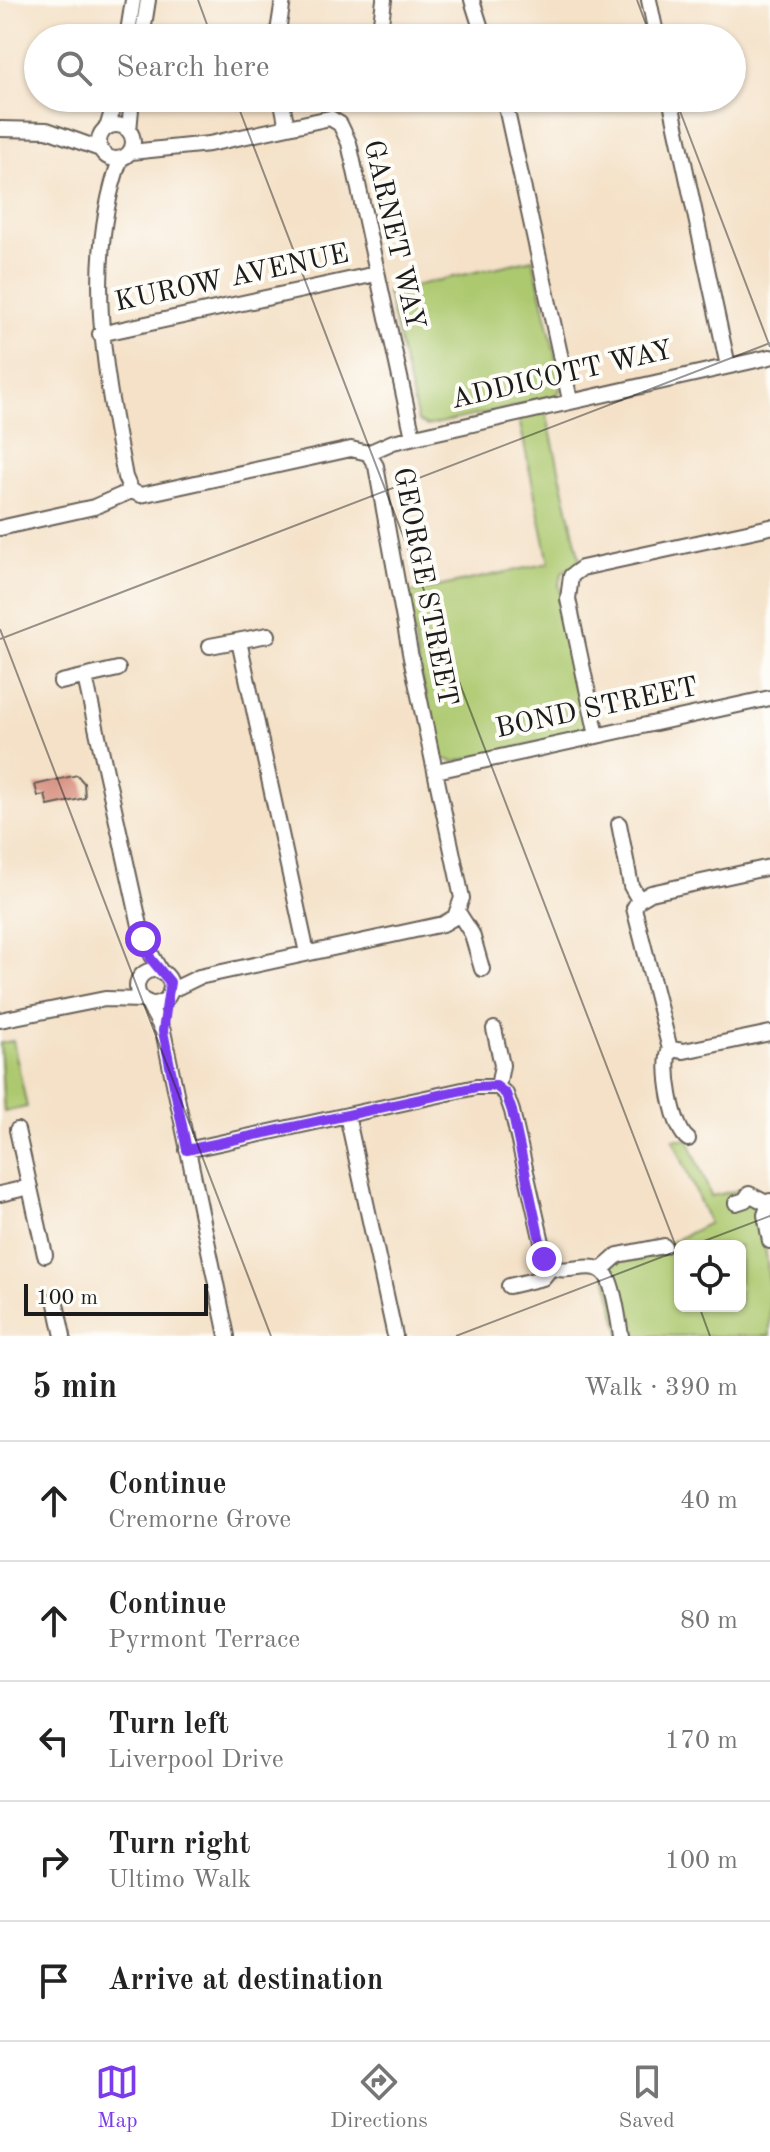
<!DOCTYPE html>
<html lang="en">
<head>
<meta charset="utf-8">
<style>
	:root { --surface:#fff; --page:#f2f2f2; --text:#222; --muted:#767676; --line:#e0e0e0; --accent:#7c3aed }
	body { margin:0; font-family:"Old Standard TT",serif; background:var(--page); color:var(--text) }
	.controls { position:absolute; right:24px; bottom:24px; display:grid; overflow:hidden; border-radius:12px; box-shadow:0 2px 6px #0004 }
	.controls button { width:72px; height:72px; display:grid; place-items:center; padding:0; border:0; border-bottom:2px solid var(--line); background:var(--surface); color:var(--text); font:40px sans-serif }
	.scale { position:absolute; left:24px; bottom:20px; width:184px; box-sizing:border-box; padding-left:8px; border:4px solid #1c1c1c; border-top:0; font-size:22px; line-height:28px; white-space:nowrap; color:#1c1c1c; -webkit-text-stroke:6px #fdfcf7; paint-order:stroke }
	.stop { position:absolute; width:24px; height:24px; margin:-18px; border:6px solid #7c3aed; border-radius:50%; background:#fff }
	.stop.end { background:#7c3aed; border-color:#fff; box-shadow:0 2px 8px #0008 }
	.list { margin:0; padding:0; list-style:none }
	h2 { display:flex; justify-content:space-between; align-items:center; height:104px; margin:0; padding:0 32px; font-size:34px }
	h2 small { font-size:26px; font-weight:400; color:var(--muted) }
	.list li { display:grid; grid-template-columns:52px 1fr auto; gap:24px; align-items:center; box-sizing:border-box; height:120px; padding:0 32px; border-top:2px solid var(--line) }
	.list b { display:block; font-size:30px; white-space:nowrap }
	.list p { margin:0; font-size:26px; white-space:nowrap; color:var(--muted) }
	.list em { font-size:26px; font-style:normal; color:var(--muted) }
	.icon { flex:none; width:44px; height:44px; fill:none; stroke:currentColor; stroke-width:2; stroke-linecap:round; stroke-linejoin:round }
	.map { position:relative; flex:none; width:770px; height:1336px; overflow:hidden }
	.search { position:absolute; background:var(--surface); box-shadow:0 2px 6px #0004; left:24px; right:24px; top:24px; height:88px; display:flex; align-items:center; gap:20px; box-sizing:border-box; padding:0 28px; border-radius:44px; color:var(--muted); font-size:30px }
	.sheet { height:704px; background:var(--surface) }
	nav { display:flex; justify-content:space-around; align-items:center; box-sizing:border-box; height:112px; border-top:2px solid var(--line); background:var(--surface); font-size:22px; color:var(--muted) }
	nav a { display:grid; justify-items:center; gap:4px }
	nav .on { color:var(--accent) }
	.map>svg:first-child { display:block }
	.green { fill:#adc96f; stroke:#647246; stroke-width:2; fill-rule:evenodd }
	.building { fill:#d99586 }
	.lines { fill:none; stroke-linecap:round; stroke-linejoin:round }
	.minor-casing { stroke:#686158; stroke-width:18 }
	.minor { stroke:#fff; stroke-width:14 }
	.route { stroke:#7c3aed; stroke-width:10 }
	.ticks { fill:none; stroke:#1c1c1c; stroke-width:2; stroke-opacity:0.45 }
	.labels { text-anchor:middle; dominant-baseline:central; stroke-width:8; stroke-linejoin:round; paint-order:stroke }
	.street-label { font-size:28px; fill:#1c1c1c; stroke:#fdfcf7 }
</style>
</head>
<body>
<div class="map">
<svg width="770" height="1336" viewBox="0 0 770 1336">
	<rect width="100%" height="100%" fill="#fdfcf7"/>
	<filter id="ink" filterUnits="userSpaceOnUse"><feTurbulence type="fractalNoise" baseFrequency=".0125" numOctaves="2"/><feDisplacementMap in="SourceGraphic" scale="16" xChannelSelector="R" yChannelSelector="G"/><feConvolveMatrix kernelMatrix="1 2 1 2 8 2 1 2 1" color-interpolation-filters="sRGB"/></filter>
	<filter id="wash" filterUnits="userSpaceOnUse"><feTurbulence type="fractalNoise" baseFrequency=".006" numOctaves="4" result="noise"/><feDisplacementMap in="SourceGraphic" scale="32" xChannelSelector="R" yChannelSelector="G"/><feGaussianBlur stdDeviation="1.8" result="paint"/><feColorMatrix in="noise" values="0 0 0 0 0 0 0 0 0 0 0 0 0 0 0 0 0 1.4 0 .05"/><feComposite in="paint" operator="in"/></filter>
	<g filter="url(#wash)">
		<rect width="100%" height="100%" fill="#f4e1c7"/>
		<!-- green -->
		<path class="green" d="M533 259 562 385 557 397 427 426 418 421 387 292Z
			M546 412 581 565 563 571 559 584 588 717 586 726 578 733 454 762 442 758 438 749 417 658 409 593 549 563 519 419Z
			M13 1041 27 1107 4 1112 0 1043Z
			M673 1139H688L711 1196 744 1189C770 1229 770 1286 770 1336H621L606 1275 618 1255 664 1246 709 1223ZM680 1246H740V1306H680Z"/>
		<g id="blocks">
			<!-- building -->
			<path class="building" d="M77 775 84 783 85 798 48 806 45 795 38 796 35 785Z"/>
		</g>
	</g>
	<g filter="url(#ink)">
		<use href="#blocks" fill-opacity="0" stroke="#686158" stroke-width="2"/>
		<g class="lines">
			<!-- minor casing -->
			<g class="minor-casing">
				<path id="minor" d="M472 0 484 38
					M649 0 657 38
					M127 38 133 0
					M142 38 148 0
					M277 38 283 0
					M379 38 384 0
					M281 98 287 127
					M504 98 570 400
					M670 98 728 366
					M99 142a17 17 0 1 1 34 0a17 17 0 1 1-34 0Z
					M107 128 116 98
					M0 129 47 130 100 149
					M129 131 132 98
					M131 152 209 144 330 118 340 124 349 143 413 437
					M120 160C83 264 105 371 125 477L131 491 141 495 351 449 368 453 376 466 411 658 462 898 455 917 443 924 199 977 170 991
					M100 334 376 274
					M368 453 393 442 770 357
					M0 528 94 507 131 491
					M239 641 307 953
					M210 646 268 635
					M85 677 143 939 161 972
					M61 682 118 669
					M597 736 568 599 571 576 582 568 770 527
					M436 771 770 698
					M619 824 631 886 639 900
					M770 867 651 893 639 900 634 908 670 1049 684 1051 770 1033
					M458 912 472 934 482 969
					M137 987a17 17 0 1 1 34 0a17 17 0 1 1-34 0Z
					M147 1002 163 1031 227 1336
					M0 1020 105 999 143 1000
					M494 1029 502 1065 498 1087
					M670 1049C662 1065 673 1129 688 1139
					M498 1087 506 1094 512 1111 547 1264C565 1280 597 1253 609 1280 616 1297 618 1318 621 1336
					M347 1115 395 1336
					M17 1130 45 1255
					M187 1150 476 1087H498
					M0 1194 30 1187
					M770 1201 765 1215 770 1241
					M736 1203 745 1200 749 1194 768 1204
					M601 1270 618 1255 664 1246
					M509 1286 543 1278 551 1268
					M55 1299 63 1336"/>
			</g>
			<!-- minor -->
			<use href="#minor" class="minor"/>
		</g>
	</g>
	<g class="lines" filter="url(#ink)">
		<!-- route -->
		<path class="route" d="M143 939 151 959 170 982 163 1031 187 1150 476 1087 496 1086 506 1094 512 1111 544 1259"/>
	</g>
	<!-- ticks -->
	<path class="ticks" d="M198 0 212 38M637 0 651 38M235 98 680 1257M675 98 770 347M0 629 271 1336M0 639 770 343M691 1246 770 1216M699 1306 710 1336M456 1336 680 1250"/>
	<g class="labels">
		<!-- street labels -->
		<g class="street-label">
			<text transform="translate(393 235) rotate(77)">GARNET WAY</text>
			<text transform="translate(232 279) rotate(-12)">KUROW AVENUE</text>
			<text transform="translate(562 376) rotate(-13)">ADDICOTT WAY</text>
			<text transform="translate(424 587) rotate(79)">GEORGE STREET</text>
			<text transform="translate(597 709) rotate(-12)">BOND STREET</text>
		</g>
	</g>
</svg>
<div class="controls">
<button><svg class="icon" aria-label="locate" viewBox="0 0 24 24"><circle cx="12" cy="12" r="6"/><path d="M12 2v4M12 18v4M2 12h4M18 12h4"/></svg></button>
</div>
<div class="scale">100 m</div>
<div class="stop" style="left:143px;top:939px"></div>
<div class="stop end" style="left:544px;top:1259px"></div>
<div class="search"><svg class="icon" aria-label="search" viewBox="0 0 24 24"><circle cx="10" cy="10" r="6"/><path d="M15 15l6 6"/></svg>Search here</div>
</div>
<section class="sheet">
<h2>5 min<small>Walk · 390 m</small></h2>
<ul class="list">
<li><svg class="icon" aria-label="ahead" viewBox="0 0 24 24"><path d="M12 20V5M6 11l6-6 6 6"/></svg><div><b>Continue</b><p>Cremorne Grove</p></div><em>40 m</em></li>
<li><svg class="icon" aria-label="ahead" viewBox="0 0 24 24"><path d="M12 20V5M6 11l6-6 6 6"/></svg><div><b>Continue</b><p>Pyrmont Terrace</p></div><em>80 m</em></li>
<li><svg class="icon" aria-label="left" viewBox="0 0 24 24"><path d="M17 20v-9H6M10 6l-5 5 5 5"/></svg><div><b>Turn left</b><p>Liverpool Drive</p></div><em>170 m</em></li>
<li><svg class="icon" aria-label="right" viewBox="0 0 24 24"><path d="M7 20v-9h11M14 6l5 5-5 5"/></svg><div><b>Turn right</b><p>Ultimo Walk</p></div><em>100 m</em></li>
<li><svg class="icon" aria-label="arrive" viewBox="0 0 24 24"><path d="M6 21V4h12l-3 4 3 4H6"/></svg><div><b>Arrive at destination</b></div></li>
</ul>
</section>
<nav>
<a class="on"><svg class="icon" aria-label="map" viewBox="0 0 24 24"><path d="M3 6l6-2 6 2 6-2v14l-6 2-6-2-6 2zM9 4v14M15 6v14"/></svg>Map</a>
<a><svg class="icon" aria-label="directions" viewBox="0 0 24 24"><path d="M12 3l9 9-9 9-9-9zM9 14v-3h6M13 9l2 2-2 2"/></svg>Directions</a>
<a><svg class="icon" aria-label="saved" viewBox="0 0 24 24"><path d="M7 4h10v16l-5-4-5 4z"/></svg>Saved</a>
</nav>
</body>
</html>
